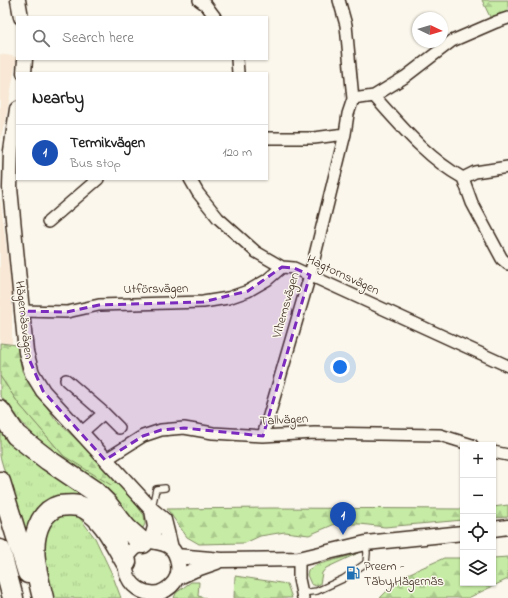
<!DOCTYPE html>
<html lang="en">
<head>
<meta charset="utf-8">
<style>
	:root { --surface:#fff; --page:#f6f6f6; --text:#222; --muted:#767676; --line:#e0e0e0; --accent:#7c3aed }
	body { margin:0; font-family:"Indie Flower",sans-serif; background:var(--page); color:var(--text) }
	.controls { position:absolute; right:12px; bottom:12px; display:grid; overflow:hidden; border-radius:0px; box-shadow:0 1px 3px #0004 }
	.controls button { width:36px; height:36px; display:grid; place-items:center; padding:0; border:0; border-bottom:1px solid var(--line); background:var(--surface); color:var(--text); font:20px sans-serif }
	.compass { position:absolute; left:412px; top:12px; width:36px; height:36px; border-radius:50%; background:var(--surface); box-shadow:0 1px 3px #0004; rotate:94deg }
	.you { position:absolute; left:340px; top:367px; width:14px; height:14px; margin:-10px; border:3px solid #fff; border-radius:50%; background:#1a73e8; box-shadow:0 0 0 6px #1a73e833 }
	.badge { display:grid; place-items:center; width:26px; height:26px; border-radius:50%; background:var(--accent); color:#fff; font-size:13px; font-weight:700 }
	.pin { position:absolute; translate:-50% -33px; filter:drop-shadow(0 1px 2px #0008) }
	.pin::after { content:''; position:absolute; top:21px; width:14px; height:12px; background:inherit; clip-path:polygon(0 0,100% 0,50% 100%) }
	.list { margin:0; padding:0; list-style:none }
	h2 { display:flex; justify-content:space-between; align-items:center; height:52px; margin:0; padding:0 16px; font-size:17px }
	h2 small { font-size:13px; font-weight:400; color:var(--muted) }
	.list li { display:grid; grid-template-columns:26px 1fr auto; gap:12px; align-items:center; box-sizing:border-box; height:56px; padding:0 16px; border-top:1px solid var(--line) }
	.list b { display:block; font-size:15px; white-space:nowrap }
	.list p { margin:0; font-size:13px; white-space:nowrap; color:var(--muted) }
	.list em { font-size:13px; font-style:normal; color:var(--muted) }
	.icon { flex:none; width:22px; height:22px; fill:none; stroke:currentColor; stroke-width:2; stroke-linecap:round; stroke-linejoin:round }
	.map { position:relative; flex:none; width:508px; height:598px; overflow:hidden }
	.search { position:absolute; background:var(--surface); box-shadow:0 1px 3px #0004; left:16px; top:16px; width:252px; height:44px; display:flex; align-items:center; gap:10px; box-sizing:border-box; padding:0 14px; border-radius:0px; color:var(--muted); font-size:15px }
	.panel { position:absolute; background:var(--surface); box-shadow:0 1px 3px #0004; left:16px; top:72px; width:252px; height:108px; border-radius:0px }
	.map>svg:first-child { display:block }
	.built { fill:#f8e8d5 }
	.grass { fill:url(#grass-tufts); stroke:#808a62 }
	.forest { fill:url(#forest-firs); stroke:#808a62 }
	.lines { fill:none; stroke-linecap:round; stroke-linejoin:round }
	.service-casing { stroke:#3b2a1e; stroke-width:8 }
	.minor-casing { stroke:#3b2a1e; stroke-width:14 }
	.tertiary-casing { stroke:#3b2a1e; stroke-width:17 }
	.motorway-casing { stroke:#3b2a1e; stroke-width:23 }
	.service { stroke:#fbf7ec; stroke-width:5.5 }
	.minor { stroke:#fbf7ec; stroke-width:11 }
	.tertiary { stroke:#fbf7ec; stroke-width:14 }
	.motorway { stroke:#fbf7ec; stroke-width:20 }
	.marked { fill:#7b2cbf; fill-opacity:0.2; stroke:#7b2cbf; stroke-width:3; stroke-dasharray:8 5; stroke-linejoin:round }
	.labels { text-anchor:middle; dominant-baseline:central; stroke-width:3; stroke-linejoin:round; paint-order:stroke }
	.street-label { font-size:13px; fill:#3b2a1e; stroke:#fbf7ec }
	.poi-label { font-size:13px; fill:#3b2a1e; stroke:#fbf7ec; text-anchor:start }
</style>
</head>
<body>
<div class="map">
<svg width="508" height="598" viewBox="0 0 508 598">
	<defs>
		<pattern id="grass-tufts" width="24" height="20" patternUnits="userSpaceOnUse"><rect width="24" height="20" fill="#c6eba5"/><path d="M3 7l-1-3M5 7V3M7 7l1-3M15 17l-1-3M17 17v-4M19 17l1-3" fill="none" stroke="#abca8e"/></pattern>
		<pattern id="forest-firs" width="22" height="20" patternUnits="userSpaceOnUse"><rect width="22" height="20" fill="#c6eba5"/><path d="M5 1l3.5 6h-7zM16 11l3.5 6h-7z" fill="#abca8e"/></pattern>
	</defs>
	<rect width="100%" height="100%" fill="#fbf7ec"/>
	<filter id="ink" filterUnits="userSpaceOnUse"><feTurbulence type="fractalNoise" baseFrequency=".025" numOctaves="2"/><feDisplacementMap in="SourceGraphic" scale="8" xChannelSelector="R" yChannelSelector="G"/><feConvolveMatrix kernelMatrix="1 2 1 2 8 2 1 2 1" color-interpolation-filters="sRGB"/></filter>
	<g filter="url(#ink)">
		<!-- built -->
		<path class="built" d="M0 54 17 57 7 112 0 141Z
			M0 197 12 291V344L0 343Z"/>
		<!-- grass -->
		<path class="grass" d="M0 376 19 404 64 456 118 481 144 515 145 524 143 528 136 530 53 455 14 414 0 395Z
			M0 422 96 503 77 498 25 543 0 456Z
			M69 514 79 517 95 538 112 574 121 598H51L42 538 53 519Z
			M356 554 326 568 322 573 320 584 316 586 311 584 307 575 308 570 316 565Z"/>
		<!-- forest -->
		<path class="forest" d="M482 0H508V13L491 19Z
			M0 343 17 345 22 371 56 420 105 467 118 481 111 485 64 456 19 404 0 376Z
			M508 505V517L493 518V507Z
			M272 508 463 509V520L385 527 360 524H335L309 535 285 532 260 536 245 543 199 544 187 537 167 509Z
			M508 557V579L468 598H380L401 577 444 558H463V583H493V558Z
			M235 576 287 584 292 598H234Z
			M191 582H199L198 596 206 598H174L176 593Z"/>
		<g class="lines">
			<!-- service casing -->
			<g class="service-casing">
				<path id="service" d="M152 507 156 489 165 488
					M302 593 317 591 343 579 366 563 367 553 366 544"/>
			</g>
			<!-- minor casing -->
			<g class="minor-casing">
				<path id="minor" d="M199 0 206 5 215 17
					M237 59 238 73
					M374 96C401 126 427 158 463 178L472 203 502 259 508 264
					M353 99 374 96 405 77 452 41 496 22 508 18
					M267 138H314L345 134 348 114 353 99 346 25 339 0
					M463 178 475 172 508 167
					M190 179 198 193 218 218 256 252 282 267 294 268 508 366
					M48 222 98 179
					M22 311 67 312 99 305 203 302 228 298 248 291 267 280 282 267
					M66 380 104 413
					M81 433 104 413 119 428
					M263 436 310 275 345 134
					M493 452 508 455
					M105 460 143 436 161 430 184 428 213 433 263 436 314 433 440 435 472 445
					M299 559V579L303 598"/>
			</g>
			<!-- tertiary casing -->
			<g class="tertiary-casing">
				<path id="tertiary" d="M18 0 21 17
					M24 73 25 59
					M17 109 11 151 10 188 26 352 32 373 43 391 152 510 164 520 171 548
					M493 529 508 527
					M151 541C157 542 166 543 171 548 178 554 180 569 177 577 174 585 167 590 159 593 125 598 109 550 151 541Z
					M151 541 155 527 152 510
					M176 556 222 560 299 559 366 543 463 533
					M177 578 194 570 217 562"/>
			</g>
			<!-- motorway casing -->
			<g class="motorway-casing">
				<path id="motorway" d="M0 411 16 435 48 460 94 491 107 504 126 528 143 543
					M0 482 28 573
					M0 550 13 598
					M43 598C37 573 28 545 41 521 45 514 51 508 59 506 68 505 78 504 86 509 105 520 115 544 126 562"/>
			</g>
			<!-- service -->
			<use href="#service" class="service"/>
			<!-- minor -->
			<use href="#minor" class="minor"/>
			<!-- tertiary -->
			<use href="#tertiary" class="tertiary"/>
			<!-- motorway -->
			<use href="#motorway" class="motorway"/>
		</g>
	</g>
	<!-- marked area -->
	<path class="marked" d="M282 267 294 268 310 275 263 436 184 428 161 430 143 436 105 460 43 391 26 352 22 311 67 312 99 305 203 302 248 291Z"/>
	<!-- icons -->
	<defs>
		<g id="fuel-bare" transform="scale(1.08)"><path d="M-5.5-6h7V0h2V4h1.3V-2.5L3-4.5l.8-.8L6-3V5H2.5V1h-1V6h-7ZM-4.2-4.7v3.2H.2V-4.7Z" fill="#1f6fb2" stroke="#fbf7ec" stroke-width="2.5" paint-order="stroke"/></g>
	</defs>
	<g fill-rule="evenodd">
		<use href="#fuel-bare" x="353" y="573"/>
	</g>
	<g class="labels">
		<!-- street labels -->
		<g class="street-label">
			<text transform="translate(343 275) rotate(25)">Hagtornsvägen</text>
			<text transform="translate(156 289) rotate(-1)">Utförsvägen</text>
			<text transform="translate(286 305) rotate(-74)">Vihemsvägen</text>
			<text transform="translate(24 320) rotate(83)">Hägernäsvägen</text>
			<text transform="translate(284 420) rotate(-3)">Tallvägen</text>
		</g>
		<!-- poi labels -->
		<g class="poi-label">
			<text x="364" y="566">Preem -<tspan x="364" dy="15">Täby,Hägernäs</tspan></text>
		</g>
	</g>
</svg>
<div class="controls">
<button>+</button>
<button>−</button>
<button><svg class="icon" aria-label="locate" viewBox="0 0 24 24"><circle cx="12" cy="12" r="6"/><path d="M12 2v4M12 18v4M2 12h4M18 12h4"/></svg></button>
<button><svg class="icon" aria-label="layers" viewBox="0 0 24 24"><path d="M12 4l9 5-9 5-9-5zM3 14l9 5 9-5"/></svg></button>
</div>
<svg class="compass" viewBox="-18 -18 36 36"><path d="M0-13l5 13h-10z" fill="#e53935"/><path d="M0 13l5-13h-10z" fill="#767676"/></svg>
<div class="you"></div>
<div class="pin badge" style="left:343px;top:535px;background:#1a4fb4">1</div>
<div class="search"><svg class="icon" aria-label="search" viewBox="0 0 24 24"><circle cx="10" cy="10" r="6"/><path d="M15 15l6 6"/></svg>Search here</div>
<section class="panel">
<h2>Nearby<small></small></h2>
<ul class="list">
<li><span class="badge" style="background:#1a4fb4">1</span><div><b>Termikvägen</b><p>Bus stop</p></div><em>120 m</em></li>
</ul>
</section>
</div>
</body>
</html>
